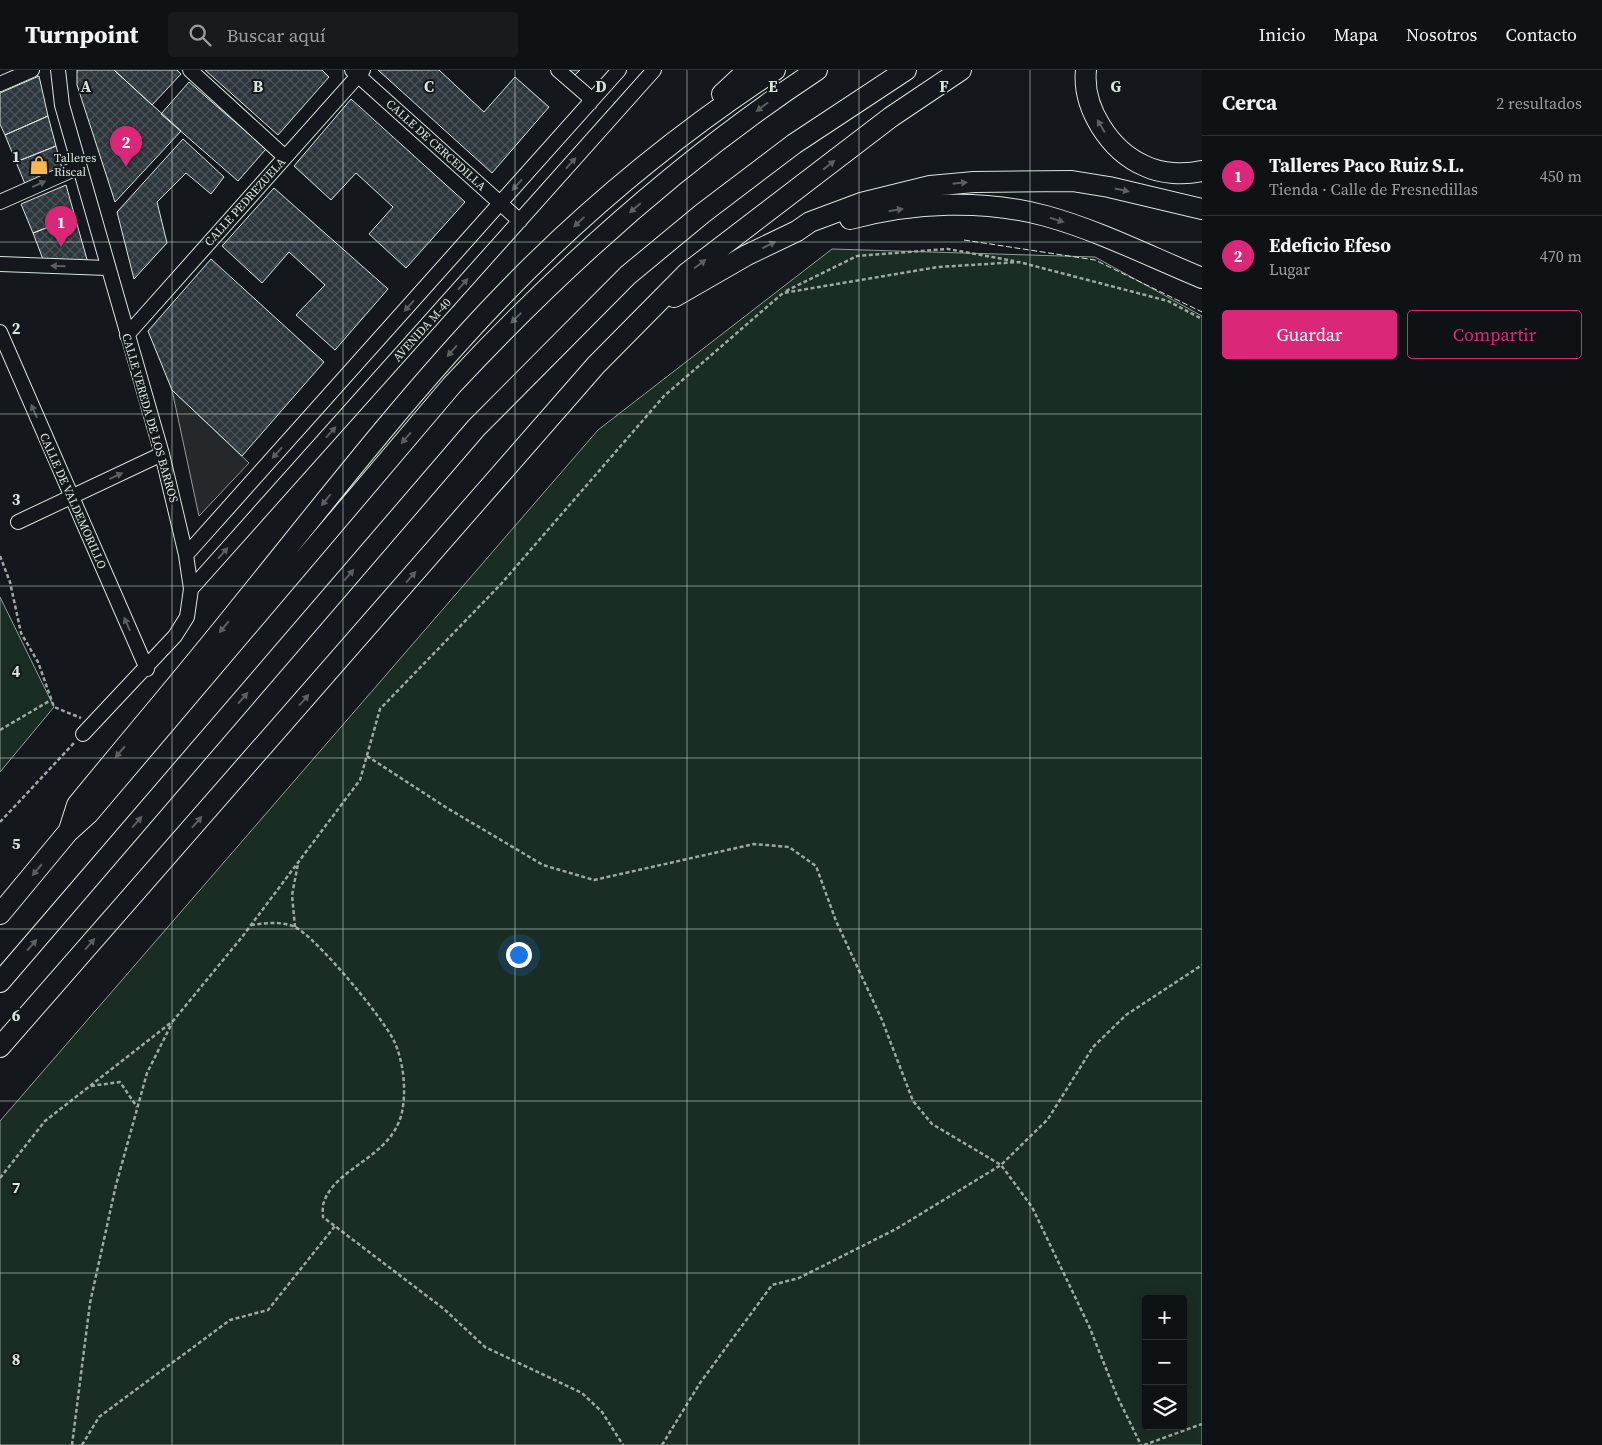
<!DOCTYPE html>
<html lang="es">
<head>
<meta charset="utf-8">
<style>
	:root { --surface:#0f1215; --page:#181b1e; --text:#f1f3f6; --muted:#9b9ea0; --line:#2f3234; --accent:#db2777 }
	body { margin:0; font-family:"Source Serif 4",serif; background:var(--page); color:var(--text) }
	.controls { position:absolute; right:15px; bottom:15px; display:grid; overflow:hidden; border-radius:5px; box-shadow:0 2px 12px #0003 }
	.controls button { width:45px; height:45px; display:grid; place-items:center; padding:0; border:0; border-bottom:1px solid var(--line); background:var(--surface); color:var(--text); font:25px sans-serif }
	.you { position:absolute; left:518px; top:884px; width:18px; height:18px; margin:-12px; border:4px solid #fff; border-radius:50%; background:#1a73e8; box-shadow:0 0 0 8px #1a73e833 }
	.badge { display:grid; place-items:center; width:32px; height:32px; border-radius:50%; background:var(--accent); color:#fff; font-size:16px; font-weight:700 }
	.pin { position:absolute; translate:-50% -41px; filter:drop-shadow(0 1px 2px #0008) }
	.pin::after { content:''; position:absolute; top:26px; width:18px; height:15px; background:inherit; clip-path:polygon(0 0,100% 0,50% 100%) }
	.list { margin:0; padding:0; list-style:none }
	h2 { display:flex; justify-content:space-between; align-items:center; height:65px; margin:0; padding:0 20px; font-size:21px }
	h2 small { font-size:16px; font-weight:400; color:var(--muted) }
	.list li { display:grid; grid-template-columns:32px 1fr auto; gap:15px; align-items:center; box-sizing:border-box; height:80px; padding:0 20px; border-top:1px solid var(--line) }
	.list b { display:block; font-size:19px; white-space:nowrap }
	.list p { margin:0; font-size:16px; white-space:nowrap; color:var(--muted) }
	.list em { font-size:16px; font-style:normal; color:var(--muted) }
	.actions { display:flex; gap:10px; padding:15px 20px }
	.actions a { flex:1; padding:11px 0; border:1px solid var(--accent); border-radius:5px; text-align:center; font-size:18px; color:var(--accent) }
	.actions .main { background:var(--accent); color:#fff }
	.icon { flex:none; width:28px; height:28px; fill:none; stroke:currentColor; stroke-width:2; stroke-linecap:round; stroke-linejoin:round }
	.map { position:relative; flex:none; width:1202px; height:1375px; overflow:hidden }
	header { display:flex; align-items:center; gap:30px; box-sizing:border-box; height:70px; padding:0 25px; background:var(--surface); border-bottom:1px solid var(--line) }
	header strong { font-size:24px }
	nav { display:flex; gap:28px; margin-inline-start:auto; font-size:18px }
	.search { width:350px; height:45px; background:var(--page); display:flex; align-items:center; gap:12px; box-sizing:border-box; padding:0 18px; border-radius:5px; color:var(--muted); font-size:19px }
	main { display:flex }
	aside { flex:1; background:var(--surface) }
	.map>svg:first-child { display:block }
	.grass { fill:#1a2d24; stroke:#939e99; fill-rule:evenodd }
	.parking { fill:#24282b; stroke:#939e99 }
	.building { fill:url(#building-cross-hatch); stroke:#d8e6dc }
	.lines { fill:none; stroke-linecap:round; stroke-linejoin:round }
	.minor-casing { stroke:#d8e6dc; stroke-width:16 }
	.highway-casing { stroke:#d8e6dc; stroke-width:22 }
	.path { stroke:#9da8a2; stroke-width:2.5; stroke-dasharray:4 2.5; stroke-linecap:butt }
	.minor { stroke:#14181c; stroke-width:14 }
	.highway { stroke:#14181c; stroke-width:20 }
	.fence { stroke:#d8e6dc; stroke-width:1; stroke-dasharray:6 2.5; stroke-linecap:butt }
	.oneway { fill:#59605f }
	.grid { fill:none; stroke:#d8e6dc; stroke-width:1; stroke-opacity:0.55 }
	.labels { text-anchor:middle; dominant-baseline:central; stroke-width:4; stroke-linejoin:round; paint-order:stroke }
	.street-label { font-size:12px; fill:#d8e6dc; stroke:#14181c }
	.poi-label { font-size:12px; fill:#d8e6dc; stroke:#14181c; text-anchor:start }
	.grid-label { font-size:16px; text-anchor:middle; font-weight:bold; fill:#d8e6dc; stroke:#14181c; stroke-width:4; stroke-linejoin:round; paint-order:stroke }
</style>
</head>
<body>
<header>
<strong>Turnpoint</strong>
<div class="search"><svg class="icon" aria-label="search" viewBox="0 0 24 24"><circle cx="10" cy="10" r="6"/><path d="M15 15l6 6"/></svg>Buscar aquí</div>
<nav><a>Inicio</a><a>Mapa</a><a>Nosotros</a><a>Contacto</a></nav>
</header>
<main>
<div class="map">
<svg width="1202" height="1375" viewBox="0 0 1202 1375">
	<defs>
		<pattern id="building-cross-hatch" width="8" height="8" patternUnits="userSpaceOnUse" patternTransform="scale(1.25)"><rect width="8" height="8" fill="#2c363c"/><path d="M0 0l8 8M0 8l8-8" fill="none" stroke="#4a5358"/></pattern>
	</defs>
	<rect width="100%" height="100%" fill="#14181c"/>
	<!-- grass -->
	<path class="grass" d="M832 179 1095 187 1202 246V1375H0V1051L598 360ZM1146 1229H1183V1356H1146Z
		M0 527 54 637 0 702Z"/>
	<!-- parking -->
	<path class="parking" d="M172 320 249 393 199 446Z"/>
	<!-- building -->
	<path class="building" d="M77 0H114L181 61 115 132 77 15Z
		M114 0H177L181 4 152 35Z
		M205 0H322L329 7 278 65Z
		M378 0H439L484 42 515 7 549 37 492 103Z
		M568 0H580L574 6Z
		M39 6 48 46 5 65 0 54V23Z
		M189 12 266 79 238 111 161 44Z
		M351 29 465 132 406 198 369 164 393 137 356 103 331 130 294 96Z
		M48 46 56 76 16 92 5 65Z
		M183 69 224 107 211 124 186 103 157 132 167 173 134 209 117 142Z
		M56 76 62 98 25 114 16 92Z
		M66 115 75 147 33 163 21 134Z
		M274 118 388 219 335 280 296 245 325 215 289 182 262 213 222 176Z
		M75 147 88 193 44 192 33 163Z
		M211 189 324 292 242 386 172 320 148 261Z"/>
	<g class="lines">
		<!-- minor casing -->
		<g class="minor-casing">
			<path id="minor" d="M58 0 62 35 162 384 186 485 191 519 187 547 175 566 83 664
				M190 0 285 87
				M352 0 520 151
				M558 0 588 26 590 33
				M0 14 32 0
				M0 132 79 97
				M0 194 107 198
				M0 262 147 599
				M127 265 363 0
				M18 452 162 384
				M186 485 619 0
				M191 519 654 0"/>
		</g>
		<!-- highway casing -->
		<g class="highway-casing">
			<path id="highway" d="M1086 0C1082 38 1110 81 1145 96 1161 104 1185 105 1202 101
				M722 24 748 0
				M850 149C913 132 983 129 1046 146 1100 161 1151 187 1202 208
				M674 227 747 185 797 161 810 152 861 133 930 116 974 112 1072 111 1109 117 1202 139
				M69 760 77 735C130 670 184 607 236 542 318 441 397 338 486 243 572 151 670 69 775 0
				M0 844 68 762 89 743 452 315C562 197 682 89 817 0
				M0 912 476 358 628 205 703 143 794 74 906 0
				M0 977 596 295 687 203 891 47 961 0"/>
		</g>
		<!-- path -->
		<path class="path" d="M786 221 857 186 948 179 1014 191
			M0 486 10 512 21 563 38 592 54 637 81 648
			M0 660 51 630
			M367 686 447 738 543 795 594 810 754 774 789 777 816 796 836 851 882 950 913 1031 932 1054 1001 1095 1032 1137 1089 1256 1117 1326 1141 1375
			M0 752 74 673
			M251 855C265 853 282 851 295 857 317 868 384 949 394 971 404 992 407 1024 401 1046 389 1088 335 1098 324 1132 322 1136 323 1143 323 1147L444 1239 485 1277 582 1323 602 1342 623 1375
			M295 857 292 825 298 794
			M91 1016 120 1012 137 1037
			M0 1108 45 1051 173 951 242 867 360 710 380 639 501 514 664 326 783 223 938 197 1019 192 1168 231 1202 249
			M72 1375 90 1233 116 1115 147 1003 172 953
			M82 1375 99 1347 230 1250 268 1240 335 1156
			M662 1375 700 1313 772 1215 799 1208 896 1159 1001 1095 1048 1049 1093 977 1126 945 1202 895
			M1144 1375 1202 1354"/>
		<!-- minor -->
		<use href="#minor" class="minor"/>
		<!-- highway -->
		<use href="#highway" class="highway"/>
		<!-- fence -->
		<path class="fence" d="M964 170 1095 190 1202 242"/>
	</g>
	<!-- one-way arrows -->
	<defs><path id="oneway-solid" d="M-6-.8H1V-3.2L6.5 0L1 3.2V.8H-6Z" transform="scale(1.25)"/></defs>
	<g class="oneway">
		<use href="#oneway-solid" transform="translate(762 37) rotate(143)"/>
		<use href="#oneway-solid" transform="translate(1101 56) rotate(-121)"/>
		<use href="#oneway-solid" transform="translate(571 93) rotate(-48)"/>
		<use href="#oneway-solid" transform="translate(829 95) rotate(-38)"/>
		<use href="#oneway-solid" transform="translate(960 113) rotate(-6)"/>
		<use href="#oneway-solid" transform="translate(39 114) rotate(-24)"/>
		<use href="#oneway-solid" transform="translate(517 115) rotate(132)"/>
		<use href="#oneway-solid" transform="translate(1122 120) rotate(12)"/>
		<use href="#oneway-solid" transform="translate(635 138) rotate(140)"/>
		<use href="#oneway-solid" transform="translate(896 140) rotate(-9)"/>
		<use href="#oneway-solid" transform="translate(1057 150) rotate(18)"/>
		<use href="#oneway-solid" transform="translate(579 152) rotate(137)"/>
		<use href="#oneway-solid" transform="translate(769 175) rotate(-26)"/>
		<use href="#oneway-solid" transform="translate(700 194) rotate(-37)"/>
		<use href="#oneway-solid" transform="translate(58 196) rotate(-178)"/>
		<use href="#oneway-solid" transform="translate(463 214) rotate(-48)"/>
		<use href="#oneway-solid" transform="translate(409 236) rotate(132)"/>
		<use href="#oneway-solid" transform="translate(516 248) rotate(135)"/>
		<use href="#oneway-solid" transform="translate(452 281) rotate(131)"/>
		<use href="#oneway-solid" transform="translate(34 341) rotate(-114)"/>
		<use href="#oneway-solid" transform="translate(331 362) rotate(-48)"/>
		<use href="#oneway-solid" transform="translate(406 368) rotate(131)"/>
		<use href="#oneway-solid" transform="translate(277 383) rotate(132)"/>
		<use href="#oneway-solid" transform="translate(116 406) rotate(-25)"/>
		<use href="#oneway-solid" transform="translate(326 430) rotate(129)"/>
		<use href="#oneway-solid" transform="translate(223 483) rotate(-48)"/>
		<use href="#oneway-solid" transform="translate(349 505) rotate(-49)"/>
		<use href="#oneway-solid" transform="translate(411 507) rotate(-49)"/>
		<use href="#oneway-solid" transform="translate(127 554) rotate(-114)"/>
		<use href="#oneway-solid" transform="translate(224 557) rotate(130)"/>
		<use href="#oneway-solid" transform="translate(243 628) rotate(-49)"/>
		<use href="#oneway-solid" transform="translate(304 630) rotate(-49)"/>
		<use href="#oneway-solid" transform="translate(120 682) rotate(130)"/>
		<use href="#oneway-solid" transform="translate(137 752) rotate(-49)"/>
		<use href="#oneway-solid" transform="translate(197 752) rotate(-49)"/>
		<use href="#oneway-solid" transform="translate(37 800) rotate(130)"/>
		<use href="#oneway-solid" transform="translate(90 874) rotate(-49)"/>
		<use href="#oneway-solid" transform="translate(32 875) rotate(-49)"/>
	</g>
	<!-- grid -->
	<path class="grid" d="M172 0V1375M343 0V1375M515 0V1375M687 0V1375M859 0V1375M1030 0V1375M0 172H1202M0 344H1202M0 516H1202M0 688H1202M0 859H1202M0 1031H1202M0 1203H1202"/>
	<!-- icons -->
	<defs>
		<g id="shop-bare" transform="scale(1.5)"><path d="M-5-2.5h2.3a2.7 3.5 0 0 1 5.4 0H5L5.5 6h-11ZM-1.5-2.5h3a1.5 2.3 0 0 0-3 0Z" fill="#ffb74d" stroke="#14181c" stroke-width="2.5" paint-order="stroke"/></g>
	</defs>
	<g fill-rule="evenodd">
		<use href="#shop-bare" x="39" y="95"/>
	</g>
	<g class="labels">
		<!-- street labels -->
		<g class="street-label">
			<text transform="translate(436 75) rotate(42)">CALLE DE CERCEDILLA</text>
			<text transform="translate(245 132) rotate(-48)">CALLE PEDREZUELA</text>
			<text transform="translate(422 260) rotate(-48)">AVENIDA M-40</text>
			<text transform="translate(150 348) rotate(74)">CALLE VEREDA DE LOS BARROS</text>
			<text transform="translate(73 431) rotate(66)">CALLE DE VALDEMORILLO</text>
		</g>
		<!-- poi labels -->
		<g class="poi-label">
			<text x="54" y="88">Talleres<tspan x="54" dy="14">Riscal</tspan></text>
		</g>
	</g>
	<g class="grid-label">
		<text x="86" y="22">A</text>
		<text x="258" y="22">B</text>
		<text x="429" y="22">C</text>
		<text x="601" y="22">D</text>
		<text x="773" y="22">E</text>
		<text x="944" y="22">F</text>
		<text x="1116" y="22">G</text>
		<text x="16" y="92">1</text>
		<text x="16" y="264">2</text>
		<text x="16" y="435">3</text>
		<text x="16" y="607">4</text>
		<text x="16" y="779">5</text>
		<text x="16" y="951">6</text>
		<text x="16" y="1123">7</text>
		<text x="16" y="1295">8</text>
	</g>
</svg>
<div class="controls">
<button>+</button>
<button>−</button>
<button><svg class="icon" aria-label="layers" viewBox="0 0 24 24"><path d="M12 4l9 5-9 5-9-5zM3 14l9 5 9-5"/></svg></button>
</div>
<div class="you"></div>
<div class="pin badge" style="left:61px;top:177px">1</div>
<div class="pin badge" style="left:126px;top:97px">2</div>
</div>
<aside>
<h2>Cerca<small>2 resultados</small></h2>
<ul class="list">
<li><span class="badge">1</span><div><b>Talleres Paco Ruiz S.L.</b><p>Tienda · Calle de Fresnedillas</p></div><em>450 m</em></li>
<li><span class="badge">2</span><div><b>Edeficio Efeso</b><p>Lugar</p></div><em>470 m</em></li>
</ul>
<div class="actions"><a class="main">Guardar</a><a>Compartir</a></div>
</aside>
</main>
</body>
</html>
